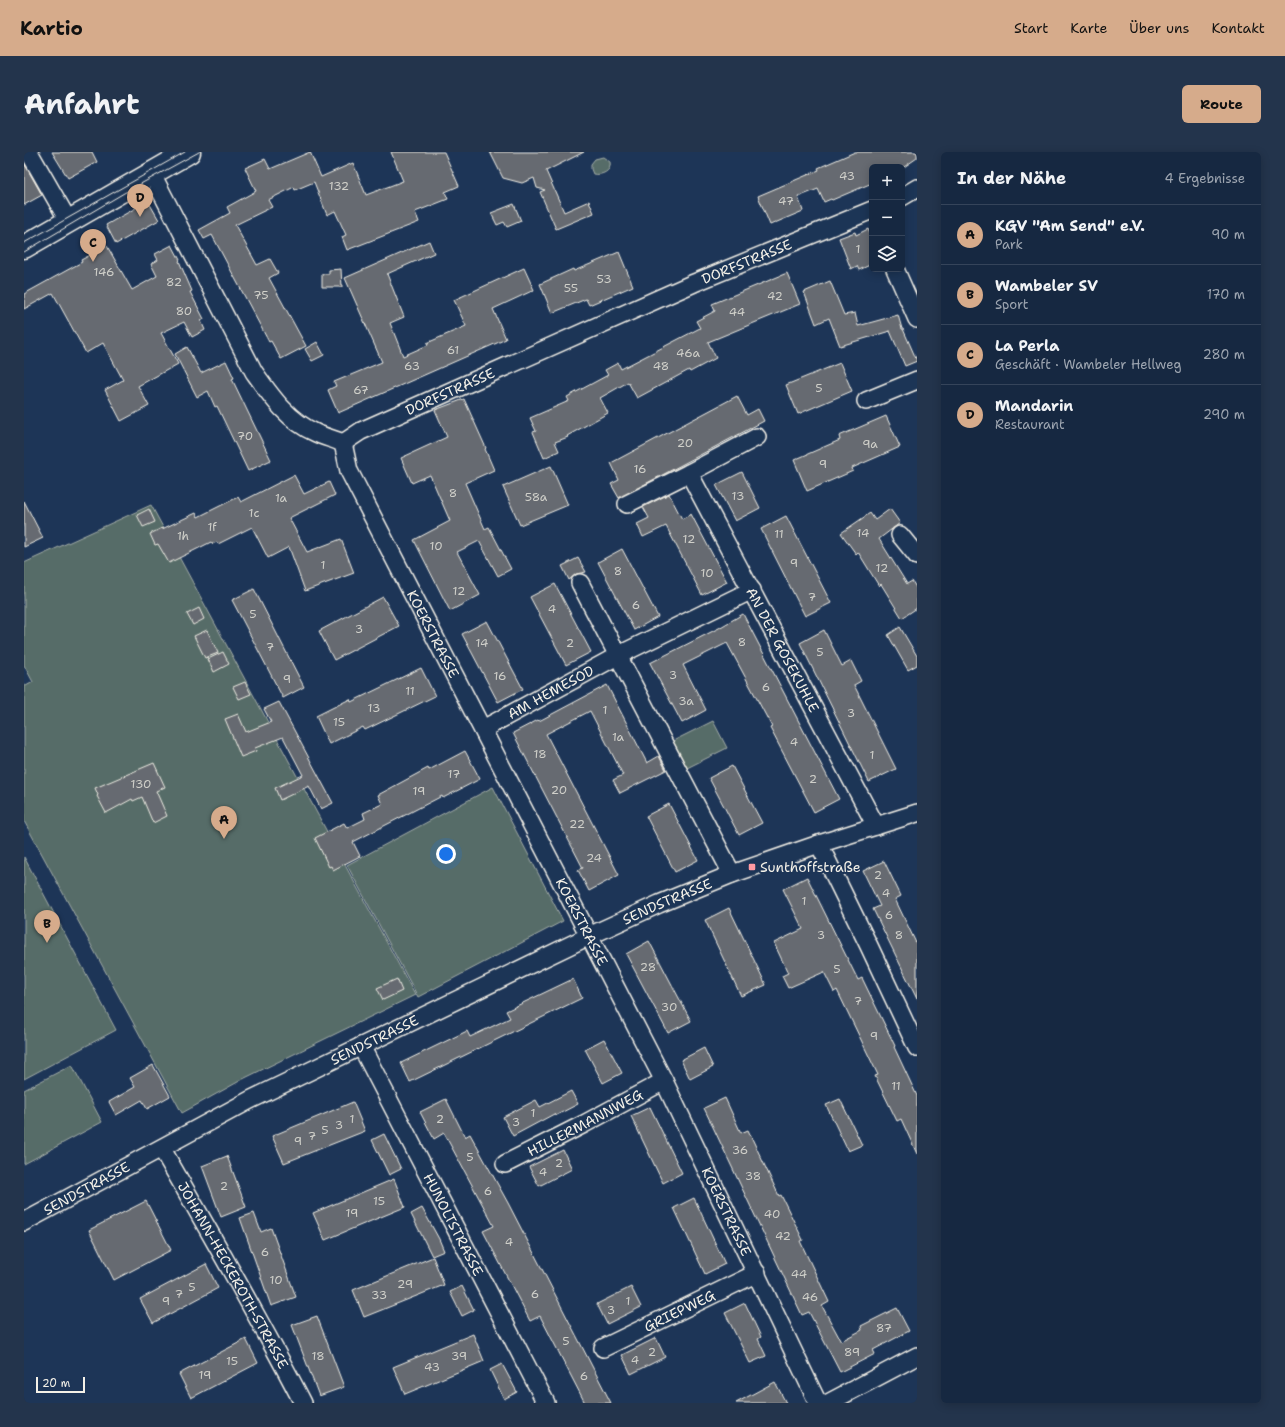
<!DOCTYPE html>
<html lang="de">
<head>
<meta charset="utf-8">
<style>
	:root { --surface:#162841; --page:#23344c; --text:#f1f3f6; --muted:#9ea6b1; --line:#35445a; --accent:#d6ab8b }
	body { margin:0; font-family:"Shantell Sans",sans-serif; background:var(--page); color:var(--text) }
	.controls { position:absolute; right:12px; top:12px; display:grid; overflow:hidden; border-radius:6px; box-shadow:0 2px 10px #0003 }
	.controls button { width:36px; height:36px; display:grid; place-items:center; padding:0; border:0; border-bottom:1px solid var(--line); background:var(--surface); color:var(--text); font:20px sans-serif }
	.scale { position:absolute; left:12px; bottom:10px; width:49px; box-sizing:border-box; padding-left:4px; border:2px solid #f4f1e8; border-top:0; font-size:11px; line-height:14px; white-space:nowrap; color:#f4f1e8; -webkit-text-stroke:3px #1d3557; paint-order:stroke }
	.you { position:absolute; left:422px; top:702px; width:14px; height:14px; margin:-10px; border:3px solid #fff; border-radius:50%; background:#1a73e8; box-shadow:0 0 0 6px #1a73e833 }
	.badge { display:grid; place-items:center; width:26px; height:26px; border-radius:50%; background:var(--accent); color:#111; font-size:13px; font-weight:700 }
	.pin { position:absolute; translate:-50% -33px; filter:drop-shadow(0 1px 2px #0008) }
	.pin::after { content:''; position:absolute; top:21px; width:14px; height:12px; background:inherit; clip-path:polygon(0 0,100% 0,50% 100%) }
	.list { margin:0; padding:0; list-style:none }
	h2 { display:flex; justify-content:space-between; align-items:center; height:52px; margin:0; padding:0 16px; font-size:17px }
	h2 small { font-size:13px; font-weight:400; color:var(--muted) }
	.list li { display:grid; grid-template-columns:26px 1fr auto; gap:12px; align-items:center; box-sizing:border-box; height:60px; padding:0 16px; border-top:1px solid var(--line) }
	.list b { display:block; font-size:15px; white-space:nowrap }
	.list p { margin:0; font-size:13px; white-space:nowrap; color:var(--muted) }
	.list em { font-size:13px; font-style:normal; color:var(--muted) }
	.icon { flex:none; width:22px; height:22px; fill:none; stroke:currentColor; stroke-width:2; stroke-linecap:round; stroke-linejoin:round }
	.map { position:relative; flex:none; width:893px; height:1251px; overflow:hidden; border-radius:6px }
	header { display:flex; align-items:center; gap:24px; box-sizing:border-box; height:56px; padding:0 20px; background:var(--accent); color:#111 }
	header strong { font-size:19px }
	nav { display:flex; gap:22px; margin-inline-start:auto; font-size:14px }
	.intro { display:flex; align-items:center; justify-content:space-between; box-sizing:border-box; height:96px; padding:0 24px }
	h1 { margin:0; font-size:28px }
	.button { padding:10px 18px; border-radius:6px; background:var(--accent); color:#111; font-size:14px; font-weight:700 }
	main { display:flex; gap:24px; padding:0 24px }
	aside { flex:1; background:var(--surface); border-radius:6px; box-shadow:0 2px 10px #0003 }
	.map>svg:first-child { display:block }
	.green { fill:#566c67; stroke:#a5aea8 }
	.building { fill:#666b71; stroke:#f4f1e8 }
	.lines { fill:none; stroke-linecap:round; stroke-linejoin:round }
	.minor-casing { stroke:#f4f1e8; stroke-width:20 }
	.secondary-casing { stroke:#f4f1e8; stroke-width:25 }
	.minor { stroke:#1d3557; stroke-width:17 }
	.secondary { stroke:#1d3557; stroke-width:22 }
	.tram { stroke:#f4f1e8; stroke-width:1 }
	.poi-dot { fill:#ff9aa2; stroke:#1d3557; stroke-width:1.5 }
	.labels { text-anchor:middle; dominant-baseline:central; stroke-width:4; stroke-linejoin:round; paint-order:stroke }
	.number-label { font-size:12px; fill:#d0d0ca }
	.street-label { font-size:14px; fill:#f4f1e8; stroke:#1d3557 }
	.poi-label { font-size:14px; fill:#f4f1e8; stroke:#1d3557; text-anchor:start }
</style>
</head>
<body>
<header>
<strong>Kartio</strong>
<nav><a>Start</a><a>Karte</a><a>Über uns</a><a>Kontakt</a></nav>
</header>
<div class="intro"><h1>Anfahrt</h1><a class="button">Route</a></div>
<main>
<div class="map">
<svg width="893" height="1251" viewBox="0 0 893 1251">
	<rect width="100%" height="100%" fill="#1d3557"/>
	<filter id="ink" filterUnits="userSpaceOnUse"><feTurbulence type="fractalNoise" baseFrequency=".025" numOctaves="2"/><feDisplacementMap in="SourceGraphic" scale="8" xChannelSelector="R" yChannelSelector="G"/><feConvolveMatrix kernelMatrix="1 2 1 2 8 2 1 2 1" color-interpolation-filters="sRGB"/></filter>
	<g filter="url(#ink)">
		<!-- green -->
		<path class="green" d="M579 5 586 10C588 19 578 24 569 22L567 17V12L571 7Z
			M127 353 391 843 221 926 158 961 0 669V532L2 534 9 530 0 513V411Z
			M689 569 703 596 663 616 649 589Z
			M469 635 539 769 394 845 323 713Z
			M0 705 92 878 0 927Z
			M48 913 78 970 0 1012V938Z"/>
		<!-- building -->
		<path class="building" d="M28 0H68L73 10 44 26Z
			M286 0 297 25 329 11 342 43 379 29 367 0H420L435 34 421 40 424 47 391 60 395 70 323 98 318 85 322 83 311 59 303 63 290 30 271 38 270 35 244 48 248 55 211 73 233 113 246 107 254 121 245 126 282 194 257 207 247 189 245 190 188 83 180 87 175 78 206 61 203 55 232 39 221 16 241 7 246 17Z
			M466 0H560L522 19 540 60 565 49 570 61 532 77 516 40 521 38 513 36 510 26 498 31 479 26Z
			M831 0H893V6L880 15H848V31L808 48 807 47 800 50 794 37 774 45 779 59 746 73 734 44 795 18 794 16Z
			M0 11 18 43 0 53Z
			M124 49 135 68 92 92 82 73Z
			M490 52 497 69 483 75 480 70 473 73 467 61Z
			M844 77 848 86V112L835 118 833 114 827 117 815 86 831 80 832 83Z
			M405 89 410 101 363 122 380 165 366 171 379 204 404 193 403 191 442 174 430 148 500 116 510 138 469 157 482 187 314 261 304 238 312 234 310 230 358 210 321 126Z
			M148 93 156 108 155 109 168 139 166 140 180 167 177 169 181 178 168 185 160 170 137 181 154 212 114 234 125 254 97 269 81 238 99 228 79 191 62 201 29 141 0 157V142L58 110 57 108 83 94 108 138 133 124 127 112 134 108 131 102Z
			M595 100 609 134 565 153 562 147 528 161 516 132 549 117 550 119Z
			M317 117 318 135H298V122H305V118Z
			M763 121 776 152 684 190 692 206 666 220 665 218 613 246 604 230 576 246 584 261 543 284 544 285 531 290 535 299 520 306 509 280 512 279 506 266 545 249 543 245 584 223 581 218 594 211 597 217 676 176 672 169 691 159 688 152Z
			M806 129 820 163 831 161 834 174 874 163 878 177H879L893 209 881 214 866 179 816 194 805 166 792 172 780 140Z
			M293 190 300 203 288 209 281 197Z
			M163 195 177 221 202 209 210 226 208 227 247 308 224 319 193 254 191 255 184 239 173 245 151 202Z
			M816 211 828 239 774 262 762 233Z
			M713 244 723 263 734 257 740 269 595 346 587 332 595 328 587 311Z
			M440 247 462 296 461 297 470 318 441 331 461 377 465 375 487 417 474 424 455 389 433 400 456 443 426 459 390 388 426 369 406 323 388 331 377 306 423 285 411 258Z
			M862 264 876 295 828 316 829 319 783 339 770 308 816 288 815 284Z
			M527 314 544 353 496 373 479 335Z
			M718 320 736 356 711 369 692 333Z
			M270 323 280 342 305 330 311 343 265 366 283 400 317 387 330 421 281 439 265 395 244 406 228 375 194 392 193 390 188 392 187 390 145 411 134 392 131 393 126 382 138 376V377L172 361 174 365 214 345 217 350Z
			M645 342 658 367 667 362 703 430 678 443 642 374 619 385 613 372 625 366 619 355Z
			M0 349 19 386 0 395Z
			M125 357 131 370 119 375 113 363Z
			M866 357 876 371 855 387 883 432 888 429 893 437V456L878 466 857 432 855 434 834 400 832 402 817 381 846 361 851 368Z
			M762 364 807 451 781 464 737 377Z
			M598 397 634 465 610 478 574 410Z
			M554 406 562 420 552 422 545 428 538 414Z
			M531 432 567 500 542 513 506 445Z
			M230 437 280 535 259 546 208 448Z
			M359 445 375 474 310 508 295 479Z
			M175 456 180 467 169 473 163 462Z
			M719 462 815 647 790 660 746 576 748 575 703 491 659 513 682 558 658 571 626 511 695 476Z
			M463 469 499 537 474 550 438 482Z
			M876 475 893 504V513L884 518 864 483Z
			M183 478 194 501 181 506 170 484Z
			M800 478 818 514 827 509 837 529 830 533 872 617 845 630 776 491Z
			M199 500 205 512 190 520 184 507Z
			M397 516 411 544 341 578 339 575 305 592 292 564 326 547 327 550Z
			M221 530 227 542 215 547 209 535Z
			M583 533 623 611 635 604 642 618 596 641 589 628 599 623 566 559 522 582 595 723 565 739 554 718 559 716 489 581 514 568 515 569Z
			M255 550 309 651 297 657 285 634 256 648 251 636 279 623 259 585 231 596 232 599 217 605 201 567 214 562 222 580 247 570 240 557Z
			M441 599 456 627 419 646 418 644 329 690 336 704 309 718 307 714 305 715 291 686 320 671 323 676 341 667 339 661 358 652 354 643 404 616 405 618Z
			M130 611 141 635 132 639 143 664 129 671 118 645 109 649 108 647 82 661 73 644 74 643 71 636Z
			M708 614 738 671 715 683 685 626Z
			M645 652 674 708 651 720 622 664Z
			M860 709 877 744 871 747 893 793V847L849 757 856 754 839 719Z
			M783 725 834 828 838 826 871 894 870 895 893 944V1002L877 967 873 969 851 924 854 923 813 838 810 840 800 820 764 836 758 824 764 821 750 791 779 777 759 737Z
			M705 756 742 833 717 844 681 768Z
			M625 789 667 869 644 881 602 802Z
			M373 827 378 839 359 848 353 836Z
			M549 827 558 846 386 930 377 911 443 879 446 885 486 866 482 859Z
			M580 887 598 921 579 931 561 897Z
			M680 896 689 915 666 927 657 908Z
			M129 913 146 944 123 957 118 948 92 963 85 950 111 935 106 926Z
			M547 939 554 952 531 964 530 962 489 984 479 965 512 948 516 955Z
			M701 946 717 981 724 978 755 1044 757 1043 779 1088 776 1089 805 1150 798 1154 817 1189 838 1178 837 1174 873 1156 885 1179 849 1198 851 1202 816 1220 785 1160 778 1163 680 956Z
			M422 947 441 985 446 982 484 1051 587 1251H561L516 1164 506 1169 459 1079 470 1074 420 981 410 987 396 960Z
			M816 947 838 993 824 999 802 953Z
			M329 950 341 979 260 1011 248 984Z
			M626 955 658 1021 639 1031 607 964Z
			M360 982 377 1017 365 1023 348 988Z
			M539 998 548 1017 515 1034 505 1015Z
			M203 1004 222 1055 197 1065 178 1014Z
			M370 1027 381 1055 301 1088 289 1061Z
			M670 1046 701 1112 681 1122 650 1056Z
			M122 1049 147 1098 90 1128 65 1078Z
			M398 1056 415 1087 420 1099 408 1104 387 1062Z
			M230 1061 237 1080 247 1076 272 1145 247 1154 216 1066Z
			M409 1105 420 1133 340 1165 329 1138Z
			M182 1112 194 1136 129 1171 116 1147Z
			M438 1134 450 1158 438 1164 426 1140Z
			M607 1135 617 1155 583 1172 573 1152Z
			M721 1151 737 1185 734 1187 742 1204 726 1211 701 1161Z
			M293 1164 320 1235 295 1244 268 1173Z
			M449 1182 460 1209 381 1242 369 1215Z
			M632 1186 641 1205 607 1222 598 1203Z
			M222 1187 234 1211 167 1246 155 1222Z
			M478 1212 493 1240 480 1247 466 1218Z
			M751 1230 762 1251H712Z"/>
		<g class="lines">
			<!-- minor casing -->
			<g class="minor-casing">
				<g id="minor">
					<path d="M5 0 45 70"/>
					<path d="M128 22 230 220C247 244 264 269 292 281 300 285 310 287 319 291"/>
					<path d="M878 45 893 36"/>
					<path d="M871 117 893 167"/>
					<path d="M842 249 893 228"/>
					<path id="s1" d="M733 285 665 321 852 674"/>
					<path id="s2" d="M319 291 325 319 640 929 794 1251"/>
					<path id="s3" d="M319 291 337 279 670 131 848 58"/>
					<path d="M603 352 665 321"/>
					<path d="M876 383 893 404"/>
					<path d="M556 431 708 722"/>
					<path id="s4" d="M459 577 595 503 728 438"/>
					<path d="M795 692 845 794 893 896"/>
					<path id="s5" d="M337 894 522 1251"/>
					<path id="s6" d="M138 997C186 1081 235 1165 279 1251"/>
					<path id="s7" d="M481 1012 560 972 640 929"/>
					<path id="s8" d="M0 1070 226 948 565 784 635 752 708 722 795 692 893 661"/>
					<path id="s9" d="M579 1196 733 1121"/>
					<path d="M804 1251 893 1204"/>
				</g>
			</g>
			<!-- secondary casing -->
			<g class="secondary-casing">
				<path id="secondary" d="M0 95 165 0"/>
			</g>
			<!-- minor -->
			<use href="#minor" class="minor"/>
			<!-- secondary -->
			<use href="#secondary" class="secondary"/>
			<!-- tram -->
			<path class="tram" d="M0 91 161 0
				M0 100 100 41 175 0"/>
		</g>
	</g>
	<!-- markers -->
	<rect class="poi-dot" x="724" y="711" width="8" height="8" rx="2"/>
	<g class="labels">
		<!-- number labels -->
		<g class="number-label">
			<text x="823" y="24">43</text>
			<text x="315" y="34">132</text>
			<text x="762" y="49">47</text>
			<text x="834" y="97">1</text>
			<text x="80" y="120">146</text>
			<text x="580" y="127">53</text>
			<text x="150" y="130">82</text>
			<text x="547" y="136">55</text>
			<text x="237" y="143">75</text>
			<text x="751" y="144">42</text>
			<text x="160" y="159">80</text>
			<text x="713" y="160">44</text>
			<text x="429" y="198">61</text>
			<text x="664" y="201">46a</text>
			<text x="388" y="214">63</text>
			<text x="637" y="214">48</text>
			<text x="795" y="236">5</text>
			<text x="337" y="238">67</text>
			<text x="221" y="284">70</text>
			<text x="661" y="291">20</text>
			<text x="846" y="292">9a</text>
			<text x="799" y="312">9</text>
			<text x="616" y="317">16</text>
			<text x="429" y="341">8</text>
			<text x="714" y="344">13</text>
			<text x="512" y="345">58a</text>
			<text x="257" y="346">1a</text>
			<text x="230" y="361">1c</text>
			<text x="188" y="375">1f</text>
			<text x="839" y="381">14</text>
			<text x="755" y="382">11</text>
			<text x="159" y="384">1h</text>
			<text x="665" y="387">12</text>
			<text x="412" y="394">10</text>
			<text x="770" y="411">9</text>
			<text x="299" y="413">1</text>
			<text x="858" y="416">12</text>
			<text x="594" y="419">8</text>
			<text x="683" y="421">10</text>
			<text x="435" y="439">12</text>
			<text x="788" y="445">7</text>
			<text x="612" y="453">6</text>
			<text x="528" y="457">4</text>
			<text x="229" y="462">5</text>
			<text x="335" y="477">3</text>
			<text x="718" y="490">8</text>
			<text x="458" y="491">14</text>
			<text x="546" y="491">2</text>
			<text x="246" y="495">7</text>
			<text x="796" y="500">5</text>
			<text x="649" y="523">3</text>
			<text x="476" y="524">16</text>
			<text x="263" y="527">9</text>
			<text x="742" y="535">6</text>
			<text x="386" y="539">11</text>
			<text x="662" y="549">3a</text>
			<text x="350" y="556">13</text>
			<text x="581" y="558">1</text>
			<text x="827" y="561">3</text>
			<text x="315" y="570">15</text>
			<text x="594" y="585">1a</text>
			<text x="770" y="590">4</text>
			<text x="516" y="602">18</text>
			<text x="848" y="603">1</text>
			<text x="430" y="622">17</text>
			<text x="789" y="627">2</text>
			<text x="117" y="632">130</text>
			<text x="535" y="638">20</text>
			<text x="395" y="639">19</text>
			<text x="553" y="672">22</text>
			<text x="570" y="706">24</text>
			<text x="854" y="723">2</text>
			<text x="862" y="741">4</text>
			<text x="780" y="749">1</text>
			<text x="865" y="763">6</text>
			<text x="797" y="783">3</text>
			<text x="875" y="783">8</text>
			<text x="624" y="815">28</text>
			<text x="813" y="817">5</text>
			<text x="834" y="849">7</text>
			<text x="645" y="855">30</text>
			<text x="850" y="884">9</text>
			<text x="872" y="934">11</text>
			<text x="509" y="961">1</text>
			<text x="328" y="967">1</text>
			<text x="416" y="967">2</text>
			<text x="492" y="970">3</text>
			<text x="315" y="973">3</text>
			<text x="301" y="978">5</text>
			<text x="288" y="984">7</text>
			<text x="274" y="989">9</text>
			<text x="716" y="998">36</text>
			<text x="446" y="1005">5</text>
			<text x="535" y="1011">2</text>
			<text x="519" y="1020">4</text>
			<text x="729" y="1024">38</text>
			<text x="200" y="1034">2</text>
			<text x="464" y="1039">6</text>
			<text x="355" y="1049">15</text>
			<text x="328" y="1061">19</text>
			<text x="748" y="1062">40</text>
			<text x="759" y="1084">42</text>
			<text x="485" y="1090">4</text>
			<text x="241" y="1100">6</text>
			<text x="775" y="1122">44</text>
			<text x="252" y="1128">10</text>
			<text x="381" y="1132">29</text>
			<text x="168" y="1135">5</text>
			<text x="155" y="1142">7</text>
			<text x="511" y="1142">6</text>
			<text x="355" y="1143">33</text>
			<text x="786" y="1145">46</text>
			<text x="142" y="1149">9</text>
			<text x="604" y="1149">1</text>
			<text x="587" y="1158">3</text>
			<text x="860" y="1176">87</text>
			<text x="542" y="1189">5</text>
			<text x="628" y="1200">2</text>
			<text x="828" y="1200">89</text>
			<text x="294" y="1204">18</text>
			<text x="435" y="1204">39</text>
			<text x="611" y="1208">4</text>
			<text x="208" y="1209">15</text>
			<text x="408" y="1215">43</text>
			<text x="181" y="1223">19</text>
			<text x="560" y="1224">6</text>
		</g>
		<!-- street labels -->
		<g class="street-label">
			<text stroke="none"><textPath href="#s3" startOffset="443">DORFSTRASSE</textPath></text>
			<text stroke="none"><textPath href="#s3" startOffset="119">DORFSTRASSE</textPath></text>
			<text stroke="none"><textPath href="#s2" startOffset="212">KOERSTRASSE</textPath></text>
			<text stroke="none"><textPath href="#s1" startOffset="277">AN DER GOSEKUHLE</textPath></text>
			<text stroke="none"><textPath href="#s4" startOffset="77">AM HEMESOD</textPath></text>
			<text stroke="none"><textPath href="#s8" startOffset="719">SENDSTRASSE</textPath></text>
			<text stroke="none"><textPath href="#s2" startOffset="536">KOERSTRASSE</textPath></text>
			<text stroke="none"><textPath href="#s8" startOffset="395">SENDSTRASSE</textPath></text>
			<text stroke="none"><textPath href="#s7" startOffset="90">HILLERMANNWEG</textPath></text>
			<text stroke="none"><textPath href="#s8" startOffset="71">SENDSTRASSE</textPath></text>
			<text stroke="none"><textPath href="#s2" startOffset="860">KOERSTRASSE</textPath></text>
			<text stroke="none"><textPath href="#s5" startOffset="201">HUNOLTSTRASSE</textPath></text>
			<text stroke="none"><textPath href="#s6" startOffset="145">JOHANN-HECKEROTH-STRASSE</textPath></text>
			<text stroke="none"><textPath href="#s9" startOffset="85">GRIEPWEG</textPath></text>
		</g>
		<!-- poi labels -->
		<g class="poi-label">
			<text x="736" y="715">Sunthoffstraße</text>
		</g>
	</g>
</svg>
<div class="controls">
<button>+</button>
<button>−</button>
<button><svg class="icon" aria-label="layers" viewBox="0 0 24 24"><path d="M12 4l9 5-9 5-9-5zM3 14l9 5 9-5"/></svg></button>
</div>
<div class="scale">20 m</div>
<div class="you"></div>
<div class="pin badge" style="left:200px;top:687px">A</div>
<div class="pin badge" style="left:23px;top:791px">B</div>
<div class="pin badge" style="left:69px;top:110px">C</div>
<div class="pin badge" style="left:116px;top:65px">D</div>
</div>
<aside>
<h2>In der Nähe<small>4 Ergebnisse</small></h2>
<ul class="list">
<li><span class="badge">A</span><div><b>KGV &quot;Am Send&quot; e.V.</b><p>Park</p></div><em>90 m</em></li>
<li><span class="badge">B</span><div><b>Wambeler SV</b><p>Sport</p></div><em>170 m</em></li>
<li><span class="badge">C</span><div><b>La Perla</b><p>Geschäft · Wambeler Hellweg</p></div><em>280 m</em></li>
<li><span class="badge">D</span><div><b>Mandarin</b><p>Restaurant</p></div><em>290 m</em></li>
</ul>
</aside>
</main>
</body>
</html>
